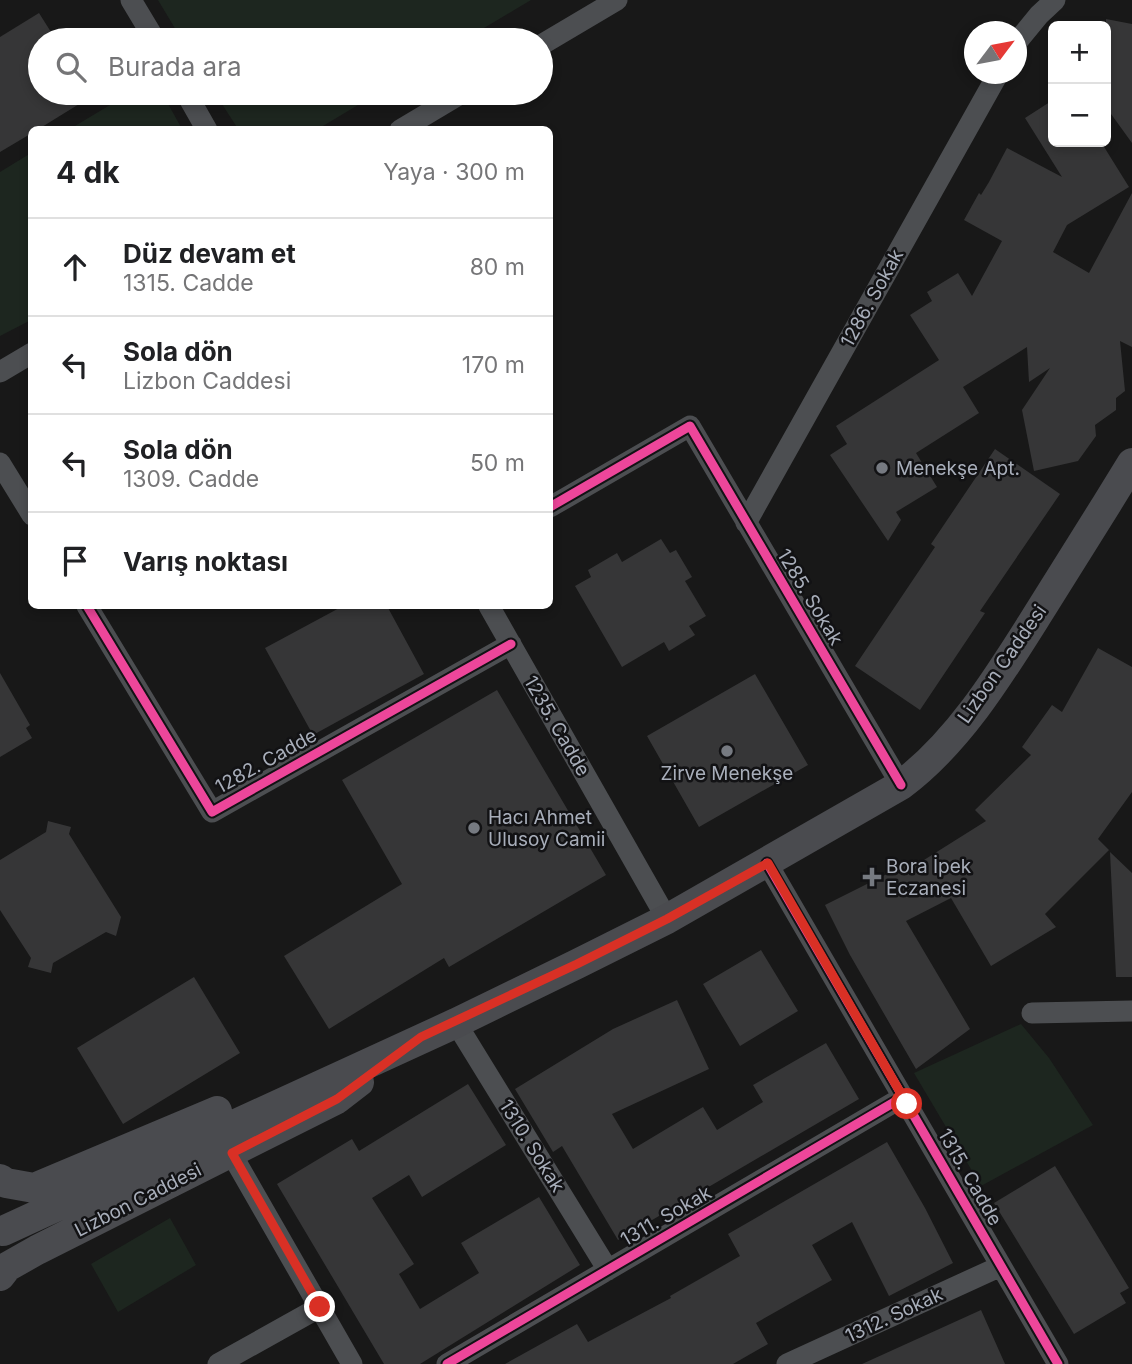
<!DOCTYPE html>
<html lang="tr">
<head>
<meta charset="utf-8">
<style>
	:root { --surface:#fff; --page:#f2f2f2; --text:#202124; --muted:#757577; --line:#e0e0e0 }
	body { margin:0; font-family:Inter,sans-serif; background:var(--page); color:var(--text) }
	.controls { position:absolute; right:21px; top:21px; display:grid; overflow:hidden; border-radius:10px; box-shadow:0 4px 10px #0003 }
	.controls button { width:63px; height:63px; display:grid; place-items:center; padding:0; border:0; border-bottom:2px solid var(--line); background:var(--surface); color:var(--text); font:35px sans-serif }
	.compass { position:absolute; left:964px; top:21px; width:63px; height:63px; border-radius:50%; background:var(--surface); box-shadow:0 4px 10px #0003; rotate:58deg }
	.stop { position:absolute; width:21px; height:21px; margin:-16px; border:5px solid #d93025; border-radius:50%; background:#fff }
	.stop.end { background:#d93025; border-color:#fff; box-shadow:0 2px 7px #0008 }
	.list { margin:0; padding:0; list-style:none }
	h2 { display:flex; justify-content:space-between; align-items:center; height:91px; margin:0; padding:0 28px; font-size:30px }
	h2 small { font-size:23px; font-weight:400; color:var(--muted) }
	.list li { display:grid; grid-template-columns:46px 1fr auto; gap:21px; align-items:center; box-sizing:border-box; height:98px; padding:0 28px; border-top:2px solid var(--line) }
	.list b { display:block; font-size:26px; white-space:nowrap }
	.list p { margin:0; font-size:23px; white-space:nowrap; color:var(--muted) }
	.list em { font-size:23px; font-style:normal; color:var(--muted) }
	.icon { flex:none; width:38px; height:38px; fill:none; stroke:currentColor; stroke-width:2; stroke-linecap:round; stroke-linejoin:round }
	.map { position:relative; flex:none; width:1132px; height:1364px; overflow:hidden }
	.search { position:absolute; background:var(--surface); box-shadow:0 4px 10px #0003; left:28px; top:28px; width:525px; height:77px; display:flex; align-items:center; gap:18px; box-sizing:border-box; padding:0 24px; border-radius:38px; color:var(--muted); font-size:26px }
	.panel { position:absolute; background:var(--surface); box-shadow:0 4px 10px #0003; left:28px; top:126px; width:525px; height:483px; border-radius:10px }
	.map>svg:first-child { display:block }
	.green { fill:#1d261f }
	.building { fill:#363637 }
	.lines { fill:none; stroke-linecap:round; stroke-linejoin:round }
	.street { stroke:#4c4e51; stroke-width:21 }
	.secondary { stroke:#4a4b4f; stroke-width:30 }
	.cycleway-casing { stroke:#121214; stroke-width:13 }
	.cycleway { stroke:#ed469a; stroke-width:9 }
	.route { stroke:#d93025; stroke-width:9 }
	.poi-dot { fill:#767a81; stroke:#121214; stroke-width:2.5 }
	.labels { text-anchor:middle; dominant-baseline:central; stroke-width:5; stroke-linejoin:round; paint-order:stroke }
	.street-label { font-size:19px; fill:#a8aeba; stroke:#121214 }
	.poi-label { font-size:19px; fill:#a8aeba; stroke:#121214; text-anchor:start }
</style>
</head>
<body>
<div class="map">
<svg width="1132" height="1364" viewBox="0 0 1132 1364">
	<rect width="100%" height="100%" fill="#181818"/>
	<!-- green -->
	<path class="green" d="M158 0H531L464 40H182Z
		M130 93H162L182 129H70Z
		M215 93H378L318 129H238Z
		M31 153V320L0 336V172Z
		M1021 1024 1049 1058 1093 1125 981 1186 914 1073Z
		M170 1218 196 1265 118 1312 91 1264Z"/>
	<!-- building -->
	<path class="building" d="M39 13 56 40H40V93H97L37 130H32V133L0 152V37Z
		M1106 19 1132 24V143L1106 107Z
		M1053 100V142H1101L1129 187 1067 225 1053 252 1089 273 1132 193V347L1120 341 1125 391 1116 398V410L1095 425 1096 436 1078 461 1034 471 1022 410 1050 368 1029 382 1027 347 963 387 979 413 916 453 937 487 896 512 901 520 888 541 830 455 847 444 836 426 939 360 910 315 932 301 927 292 958 273 972 296 1002 241 964 220 979 193 981 195 989 182 1007 148 1062 177 1025 118Z
		M995 449 1060 494 980 611 985 613 920 710 855 666 935 547 931 544Z
		M661 539 670 553 676 550 692 577 685 581 706 616 689 626 695 635 669 651 664 642 622 667 575 586 591 577 588 570 617 553 622 562Z
		M343 606H387L424 674 313 735 265 648Z
		M1098 648 1132 667V792L1098 839 1109 850 1045 914 1056 927 991 966 951 898 906 921 970 1029 916 1069 850 955 825 905 913 861 916 865 986 821 975 810 1031 755 1022 747 1052 705 1062 712Z
		M0 673 30 725 26 728 32 738 0 757Z
		M755 674 808 765 699 827 647 736Z
		M497 690 606 875 449 967 444 958 329 1029 284 956 402 884 342 780Z
		M48 821 71 827 69 834 121 917 116 936 106 932 53 963 51 973 28 967 31 958 0 910V860L46 832Z
		M1110 852 1132 873V977H1116Z
		M761 950 798 1011 740 1046 703 984Z
		M194 977 240 1053 123 1124 77 1048Z
		M677 1000 709 1069 612 1114 633 1149 703 1107 717 1130 763 1102 753 1085 826 1043 859 1099 618 1240 562 1146 553 1152 515 1089 613 1029Z
		M468 1084 506 1145 422 1197 409 1175 372 1198 414 1264 399 1274 420 1309 479 1273 461 1243 539 1197 580 1265 420 1364H384L277 1184 352 1139 359 1151Z
		M887 1142 925 1208 953 1263 889 1296 852 1222 812 1245 832 1280 756 1323 768 1344 733 1364H505L577 1324 588 1342 671 1298 670 1296 740 1256 728 1234Z
		M1055 1166 1129 1288 1120 1293 1126 1303 1074 1334 994 1203Z
		M981 1310 1005 1364H862Z"/>
	<g class="lines">
		<!-- street -->
		<path class="street" d="M131 0 155 40
			M1016 43 1039 15 1055 0
			M541 45 617 0
			M186 93 207 130
			M400 130 462 93
			M0 372 32 353
			M0 463 32 515
			M550 507 690 426 901 785
			M746 523 998 74
			M87 606 212 812 511 644
			M489 606 667 919
			M767 863 1058 1364
			M1032 1013 1132 1011
			M456 1023 608 1270
			M231 1153 352 1364
			M218 1364 320 1307
			M447 1364 903 1097
			M787 1364 1001 1266"/>
		<!-- secondary -->
		<path class="secondary" d="M0 1179 6 1183 34 1188 217 1111
			M3 1231 456 1023 577 964 667 919 901 785C960 741 1002 671 1041 609 1071 561 1102 512 1132 463
			M0 1276 7 1267 37 1250 337 1099 359 1082"/>
		<!-- cycleway casing -->
		<g class="cycleway-casing">
			<path id="cycleway" d="M550 507 690 426 901 785
				M87 606 212 812 511 644
				M767 863 1058 1364
				M447 1364 903 1097"/>
		</g>
		<!-- cycleway -->
		<use href="#cycleway" class="cycleway"/>
	</g>
	<g class="lines">
		<!-- route -->
		<path class="route" d="M320 1307 232 1153 337 1099 421 1037 577 964 667 919 768 863 907 1104"/>
	</g>
	<!-- markers -->
	<g class="poi-dot">
		<circle cx="882" cy="468" r="7"/>
		<circle cx="727" cy="751" r="7"/>
		<circle cx="474" cy="828" r="7"/>
		<path d="M868.5 866.5h7v7h7v7h-7v7h-7v-7h-7v-7h7z"/>
	</g>
	<g class="labels">
		<!-- street labels -->
		<g class="street-label">
			<text transform="translate(872 298) rotate(-61)">1286. Sokak</text>
			<text transform="translate(810 597) rotate(59)">1285. Sokak</text>
			<text transform="translate(1002 664) rotate(-55)">Lizbon Caddesi</text>
			<text transform="translate(557 726) rotate(60)">1235. Cadde</text>
			<text transform="translate(266 761) rotate(-29)">1282. Cadde</text>
			<text transform="translate(532 1146) rotate(58)">1310. Sokak</text>
			<text transform="translate(970 1177) rotate(60)">1315. Cadde</text>
			<text transform="translate(138 1200) rotate(-27)">Lizbon Caddesi</text>
			<text transform="translate(666 1216) rotate(-30)">1311. Sokak</text>
			<text transform="translate(894 1315) rotate(-25)">1312. Sokak</text>
		</g>
		<!-- poi labels -->
		<g class="poi-label">
			<text x="896" y="468">Menekşe Apt.</text>
			<text x="727" y="773" text-anchor="middle">Zirve Menekşe</text>
			<text x="488" y="817">Hacı Ahmet<tspan x="488" dy="22">Ulusoy Camii</tspan></text>
			<text x="886" y="866">Bora İpek<tspan x="886" dy="22">Eczanesi</tspan></text>
		</g>
	</g>
</svg>
<div class="controls">
<button>+</button>
<button>−</button>
</div>
<svg class="compass" viewBox="-18 -18 36 36"><path d="M0-13l5 13h-10z" fill="#e53935"/><path d="M0 13l5-13h-10z" fill="#757577"/></svg>
<div class="stop" style="left:907px;top:1104px"></div>
<div class="stop end" style="left:320px;top:1307px"></div>
<div class="search"><svg class="icon" aria-label="search" viewBox="0 0 24 24"><circle cx="10" cy="10" r="6"/><path d="M15 15l6 6"/></svg>Burada ara</div>
<section class="panel">
<h2>4 dk<small>Yaya · 300 m</small></h2>
<ul class="list">
<li><svg class="icon" aria-label="ahead" viewBox="0 0 24 24"><path d="M12 20V5M6 11l6-6 6 6"/></svg><div><b>Düz devam et</b><p>1315. Cadde</p></div><em>80 m</em></li>
<li><svg class="icon" aria-label="left" viewBox="0 0 24 24"><path d="M17 20v-9H6M10 6l-5 5 5 5"/></svg><div><b>Sola dön</b><p>Lizbon Caddesi</p></div><em>170 m</em></li>
<li><svg class="icon" aria-label="left" viewBox="0 0 24 24"><path d="M17 20v-9H6M10 6l-5 5 5 5"/></svg><div><b>Sola dön</b><p>1309. Cadde</p></div><em>50 m</em></li>
<li><svg class="icon" aria-label="arrive" viewBox="0 0 24 24"><path d="M6 21V4h12l-3 4 3 4H6"/></svg><div><b>Varış noktası</b></div></li>
</ul>
</section>
</div>
</body>
</html>
